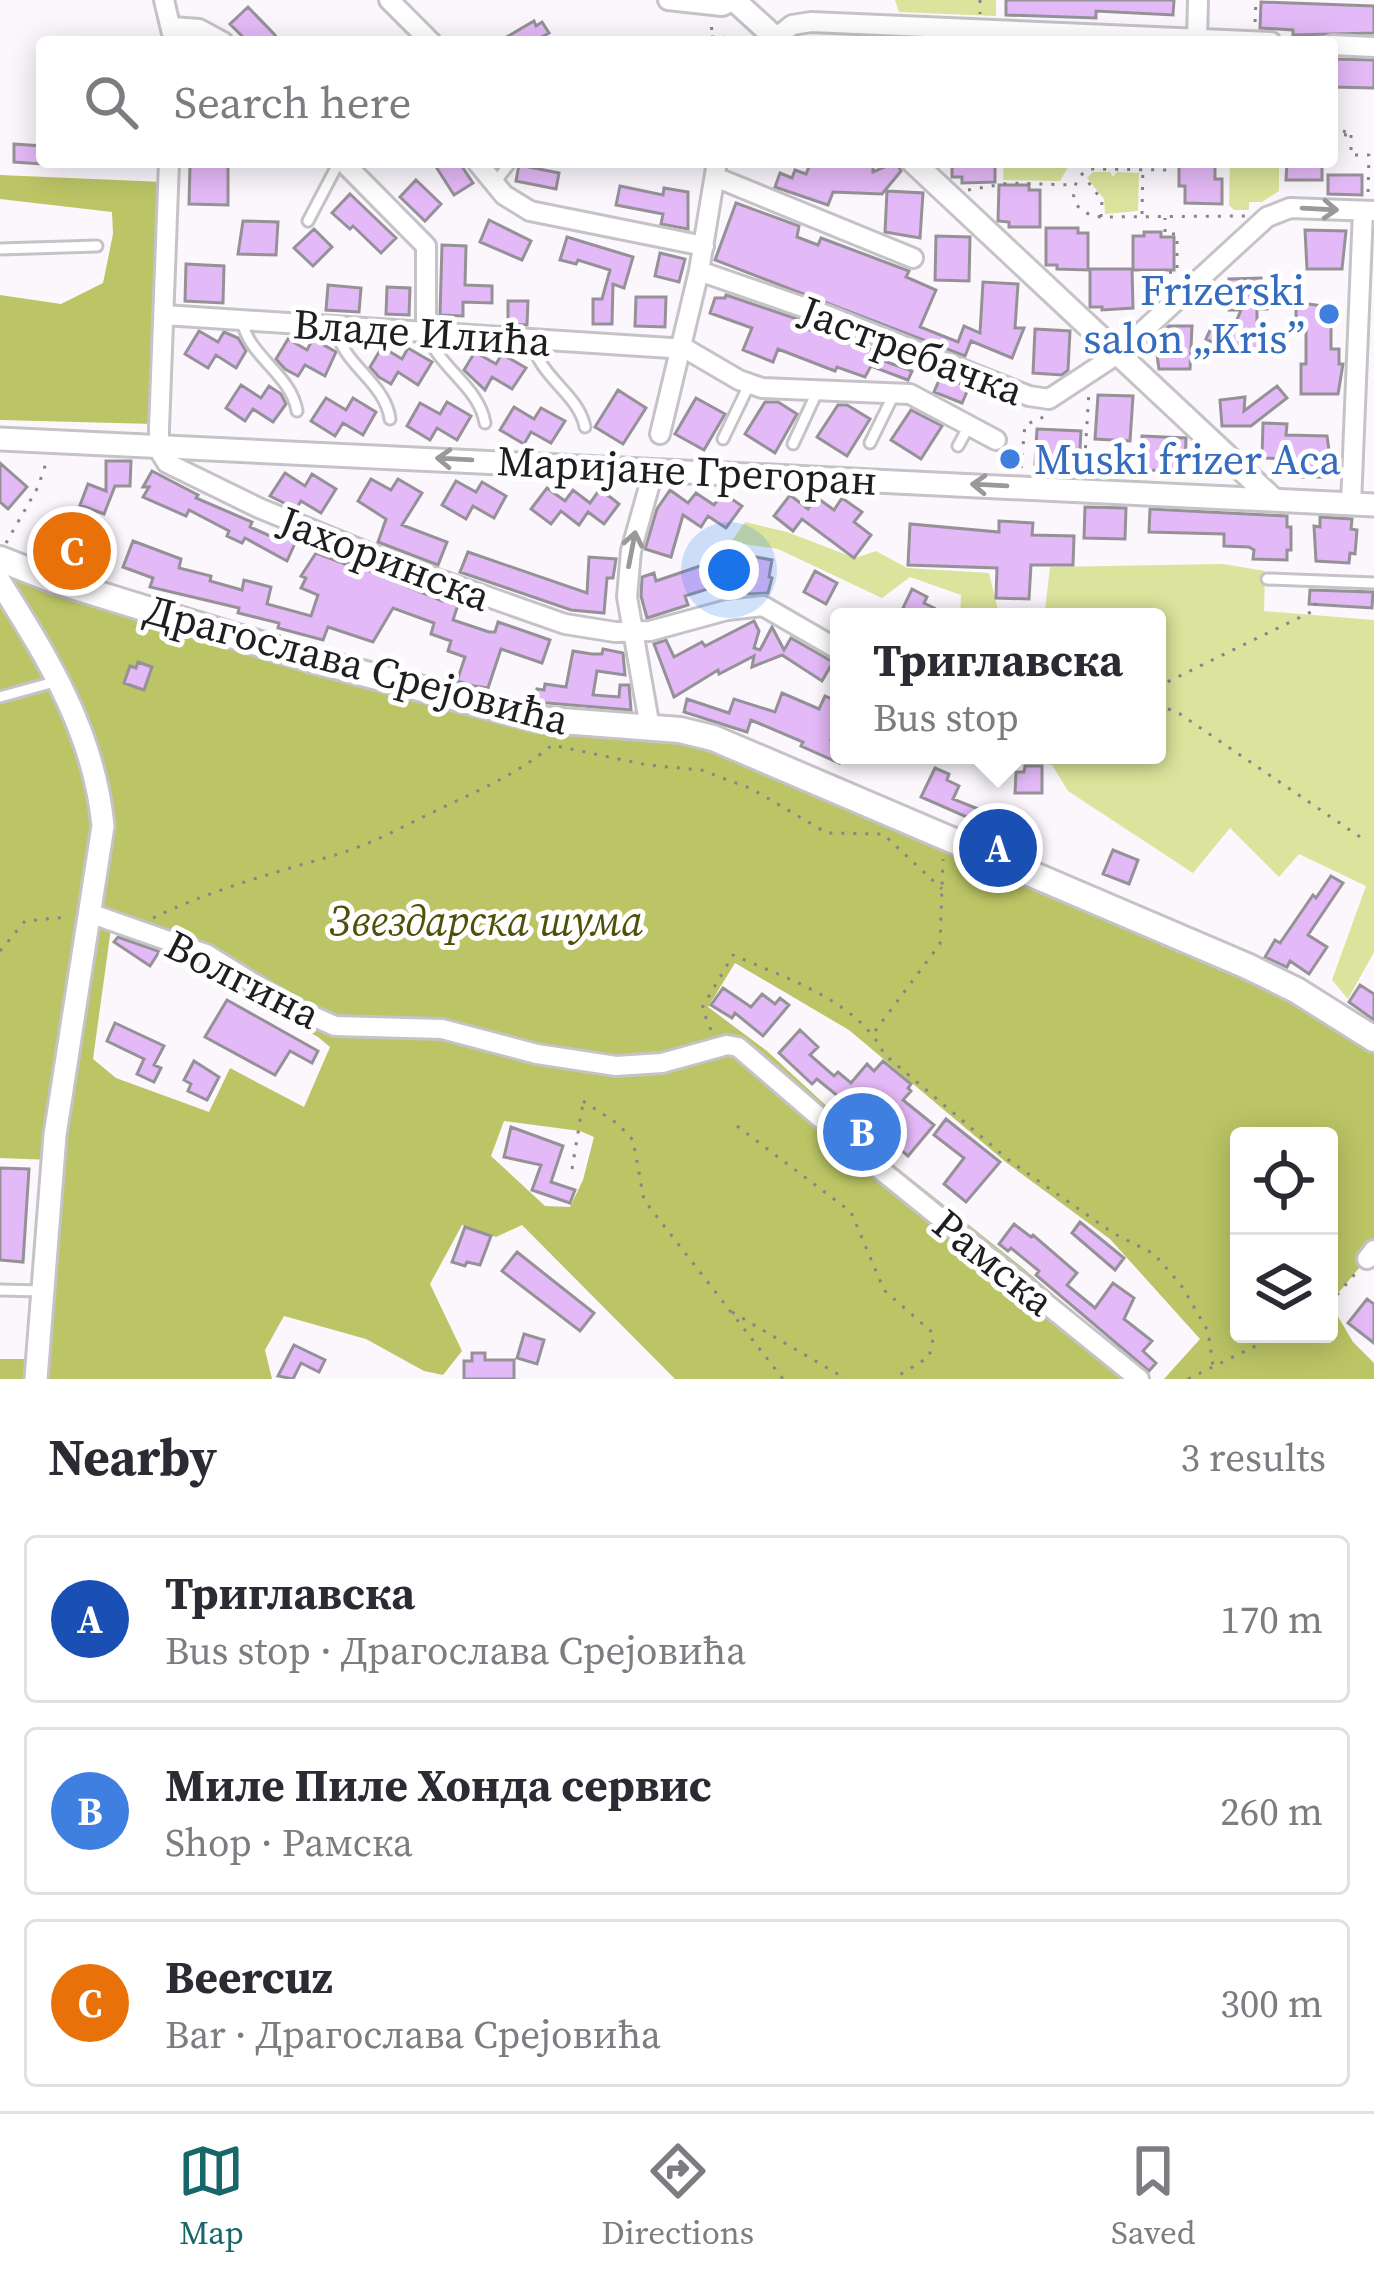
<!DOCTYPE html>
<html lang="en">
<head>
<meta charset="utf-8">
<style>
	:root { --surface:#fff; --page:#f2f2f3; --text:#2b2b33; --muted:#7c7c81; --line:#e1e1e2; --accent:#17666a }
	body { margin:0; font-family:"Source Serif 4",serif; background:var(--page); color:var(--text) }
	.controls { position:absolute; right:36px; bottom:36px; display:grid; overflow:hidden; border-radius:12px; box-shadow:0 6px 30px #0003 }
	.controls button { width:108px; height:108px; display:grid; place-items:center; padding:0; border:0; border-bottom:3px solid var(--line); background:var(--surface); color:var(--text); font:60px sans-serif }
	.you { position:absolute; left:729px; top:570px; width:42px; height:42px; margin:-30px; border:9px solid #fff; border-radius:50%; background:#1a73e8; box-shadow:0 0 0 18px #1a73e833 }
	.badge { display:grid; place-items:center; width:78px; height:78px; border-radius:50%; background:var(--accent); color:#fff; font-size:39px; font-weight:700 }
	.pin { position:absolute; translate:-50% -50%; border:6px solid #fff; box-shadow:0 3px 12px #0006 }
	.popup { position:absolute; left:830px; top:608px; width:336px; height:156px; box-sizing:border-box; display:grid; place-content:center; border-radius:12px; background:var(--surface); filter:drop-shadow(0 3px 9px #0005); font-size:39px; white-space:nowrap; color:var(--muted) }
	.popup b { font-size:45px; color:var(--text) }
	.popup::after { content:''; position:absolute; left:50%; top:100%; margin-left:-24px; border:24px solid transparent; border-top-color:var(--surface) }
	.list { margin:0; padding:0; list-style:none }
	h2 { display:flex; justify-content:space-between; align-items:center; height:156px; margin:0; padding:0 48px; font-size:51px }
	h2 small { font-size:39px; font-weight:400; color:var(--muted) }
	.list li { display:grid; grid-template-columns:78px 1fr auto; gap:36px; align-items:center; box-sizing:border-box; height:168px; margin:0 24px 24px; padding:0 24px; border:3px solid var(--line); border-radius:12px }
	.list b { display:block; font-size:45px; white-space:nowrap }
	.list p { margin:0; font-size:39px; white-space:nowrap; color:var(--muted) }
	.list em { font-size:39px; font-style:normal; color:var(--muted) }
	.icon { flex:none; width:66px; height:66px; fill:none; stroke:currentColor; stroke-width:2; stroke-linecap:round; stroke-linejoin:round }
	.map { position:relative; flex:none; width:1374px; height:1379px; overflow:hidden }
	.search { position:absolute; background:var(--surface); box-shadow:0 6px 30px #0003; left:36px; right:36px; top:36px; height:132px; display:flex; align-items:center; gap:30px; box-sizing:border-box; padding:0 42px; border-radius:12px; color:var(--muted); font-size:45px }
	.sheet { height:732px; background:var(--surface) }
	nav { display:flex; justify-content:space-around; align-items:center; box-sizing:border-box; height:168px; border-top:3px solid var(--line); background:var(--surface); font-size:33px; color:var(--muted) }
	nav a { display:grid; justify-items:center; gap:6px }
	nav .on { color:var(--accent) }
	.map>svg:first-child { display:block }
	.green { fill:#dbe49c }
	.forest { fill:#bbc565; fill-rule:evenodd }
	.building { fill:#e4b9f7; stroke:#959297; stroke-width:3 }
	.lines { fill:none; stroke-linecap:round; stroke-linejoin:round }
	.service-casing { stroke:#c6c3c8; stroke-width:15 }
	.minor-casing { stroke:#c6c3c8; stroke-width:24 }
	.tertiary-casing { stroke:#c6c3c8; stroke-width:27 }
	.secondary-casing { stroke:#c6c3c8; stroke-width:30 }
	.path { stroke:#888589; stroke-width:3; stroke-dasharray:3 9; stroke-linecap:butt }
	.service { stroke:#fff; stroke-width:9 }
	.minor { stroke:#fff; stroke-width:18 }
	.tertiary { stroke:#fff; stroke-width:21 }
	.secondary { stroke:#fff; stroke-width:24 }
	.oneway { stroke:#9a999a }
	.shop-dot { fill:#3f7fe0; stroke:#fff; stroke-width:4.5 }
	.labels { text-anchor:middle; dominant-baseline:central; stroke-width:10; stroke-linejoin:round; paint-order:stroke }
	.shop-label { font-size:42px; fill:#366cbe; stroke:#fff; text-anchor:end }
	.street-label { font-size:42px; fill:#1e1d1f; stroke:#fff }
	.park-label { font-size:42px; font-style:italic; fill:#4d5208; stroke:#fff }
</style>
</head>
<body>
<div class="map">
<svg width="1374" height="1379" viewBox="0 0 1374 1379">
	<rect width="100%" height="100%" fill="#fbf7fd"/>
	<!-- green -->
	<path class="green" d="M895 0H996V16L899 12Z
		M1004 162H1071L1060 181 1003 180Z
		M1230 162H1279V191L1262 202H1249V210H1234L1229 205Z
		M1093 172H1110L1113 177 1117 172 1139 173 1138 211 1105 214 1104 199 1087 178Z
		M745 522 787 532 855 558 876 551 907 568 989 573 998 610H1045L1050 567 1223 564 1265 571 1264 611 1374 620V952L1348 999 1332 980 1366 886 1299 854 1279 877 1230 828 1193 873 1068 791 1052 765 1001 756 1157 755V617H960L961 595 910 577 882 598 778 549 731 542Z"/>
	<!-- forest -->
	<path class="forest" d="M0 175 163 182 154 424 0 420V295L61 304 103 283 113 234 112 212 0 199Z
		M22 573 323 667 717 748 1257 975 1374 1049V1250L1330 1303 1353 1342 1374 1363V1379H1164L1200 1339 1110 1239 1007 1163 849 1030 735 963 708 1007 767 1051 870 1146 1023 1268 1151 1379H675L522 1225 496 1237 462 1225 430 1284 462 1351 443 1375 424 1371 366 1339 284 1316 265 1350 272 1379H0V1359H37L52 1160 0 1158V584ZM112 921 318 1037 330 1047 304 1107 230 1068 209 1112 116 1078 93 1059ZM504 1121 580 1131 594 1137 583 1180 570 1207 545 1206 491 1156ZM1239 1136H1329V1334H1239Z"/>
	<!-- building -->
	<path class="building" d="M1006 0H1174L1173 15 1096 11V18L1006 15Z
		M1261 2 1374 6V33L1293 35V30L1260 28Z
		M248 7 274 34 280 42H248L230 24Z
		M534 21 536 26 542 22 549 33 533 42H498Z
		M1332 59 1374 60V88L1332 87Z
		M14 144 42 146V164L14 162Z
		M433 162H459L473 183 454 195Z
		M811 162H873V172L896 162 901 171 882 194 833 192 828 205 775 187 780 173 792 178 795 170 806 174Z
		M952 162H995V182L962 183V177H952Z
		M1179 162H1215V179H1222V204L1185 203V186H1179Z
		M1287 162H1322V180H1286Z
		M190 165 228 166V205L189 204Z
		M519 165 559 173 556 189 516 181Z
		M1328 175H1362V195L1328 194Z
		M416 180 441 204 425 221 400 197Z
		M999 185H1029V190H1040V227H1009V222L998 221Z
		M620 186 663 195 664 188 688 192V229L661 224 663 214 616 205Z
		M887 191 923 193 920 238 885 232Z
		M350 194 396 238 381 253 353 226 350 229 332 213Z
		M736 203 799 226 797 237 818 245 821 238 909 271 906 277 936 290 920 327 958 342 964 326 980 333 983 282 1018 284 1015 328H1024L1012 358 971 341 965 356 715 260Z
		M489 220 531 241 522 260 480 242Z
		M243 221 278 222 276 255 238 254Z
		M1046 228H1078V233H1088V270L1057 269V265H1046Z
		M314 229 332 247 313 266 294 248Z
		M1305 230 1346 231 1342 269H1307Z
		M1144 232H1161V237H1174V270H1133V236H1144Z
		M936 236 970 237 969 281 935 280Z
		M567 237 633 257 624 288 613 284 612 324H593V299H602L610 270 578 260 576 264 560 260Z
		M442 245 466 246 465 285 492 286V303L463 302V316L440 315Z
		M660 253 685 259 679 282 655 276Z
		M186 264 224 266 223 303 185 301Z
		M1090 269H1132L1133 308 1102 310V307H1090Z
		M1261 278V282H1267V309H1257V335H1279L1278 356 1239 355 1206 339 1211 328 1230 336 1241 310H1229V279Z
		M328 285 361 288 359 312 326 310Z
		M387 287 410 288 409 315 386 314Z
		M726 295 812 324 810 330 886 354 884 361 912 371 908 380 871 366 865 377 837 367 835 371 778 349 773 362 743 350 752 328 710 313 715 298H725Z
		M636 297H666L665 327 635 326Z
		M508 301H528L527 325 508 324Z
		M1301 303 1331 307V349H1339V364H1343L1338 394H1301V364H1306V331H1296V308H1301Z
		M1169 326H1192L1190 369H1159L1155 341H1160L1159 334Z
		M1035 329 1070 331 1068 370 1062 375 1033 373Z
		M199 331 218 342 224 332 238 338 246 351 236 368 216 355 208 368 185 354Z
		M288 339 307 350 313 339 336 352 325 376 305 365 298 376 285 369 276 359Z
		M382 347 402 359 408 348 432 362 418 385 398 372 391 384 379 377 370 367Z
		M475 352 496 364 502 354 526 368 512 389 492 377 485 390 464 370Z
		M941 376 969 387 962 403 934 392Z
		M241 385 261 398 269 386 281 394 286 404 273 422 253 409 245 421 226 408Z
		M1277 386 1287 398 1251 426H1222L1220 400 1245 397 1244 411Z
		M618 390 646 408 623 444 595 427Z
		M1098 395 1133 396 1130 441 1095 439Z
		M326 398 346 410 353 398 376 412 363 435 343 423 335 436 311 421Z
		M696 398 725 414 704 450 675 434Z
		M447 402 471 416 457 440 437 428 430 440 407 426 420 403 440 414Z
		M765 402H778L797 414 775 453 745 434Z
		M838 405H847L870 419 847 456 817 437Z
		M514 407 534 419 541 408 565 421 551 443 531 432 524 444 500 430Z
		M911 410 942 426 921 459 891 440Z
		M1263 423 1287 424 1286 435 1327 436 1331 464H1326V477H1297L1293 459 1262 458Z
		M1037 429 1081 431 1079 466 1035 464Z
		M1142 436 1186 438 1185 471 1141 470Z
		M106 461H131L130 486H115L104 514 80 505 88 484 106 491Z
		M0 463 27 487 8 509 0 502Z
		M152 471 198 495 196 498 252 522 250 527 275 538 278 533 296 541 287 561 245 538 242 543 227 536 229 531 189 510 186 516 143 497 149 487H143Z
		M285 473 305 486 312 474 336 489 321 513 301 501 296 509 270 496Z
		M371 479 391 490 398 479 422 493 402 525 447 542 438 565 378 542 386 519 358 501Z
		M456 481 476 492 482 482 506 496 494 518 473 506 466 519 442 505Z
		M547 488 565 501 573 490 590 503 600 489 619 504 604 524 588 512 579 525 561 511 551 524 531 509Z
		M670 490 688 503 696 493 714 505 723 493 742 506 726 528 708 516 701 527 683 515 671 557 645 549 657 509Z
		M790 495 808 509 816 497 834 510 842 498 862 512 854 522 871 535 854 558 802 519 793 531 774 516Z
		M1085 507 1126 508 1125 539 1084 538Z
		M1150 509 1287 516V527H1291V550H1287V560L1253 559 1254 550 1249 547 1224 546V534L1149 532Z
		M56 515 84 523 74 555 47 547Z
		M1320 517 1352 519 1351 529 1357 530 1355 554 1350 553 1349 563 1316 561 1314 526 1320 527Z
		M999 521 1033 523 1032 535 1074 536 1073 565H1031L1029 599 996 598 997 568 908 565 910 524 999 532Z
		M133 541 181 559 179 568 211 576 210 581 242 590 244 580 271 587 267 604 311 616 318 595 301 588 306 578 301 576 316 553 345 564 346 561 442 601 443 596 459 602 453 620 489 632H495L498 622 550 640 542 663 501 649 488 688 474 686 457 681 465 657 448 651 451 641 431 634 434 623 393 608 373 642 328 627 323 640 297 633 278 628 279 623 238 613 239 608 150 587 153 578 123 567Z
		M468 552 587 593 589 557 616 559 613 578H607L604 613 571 610 460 572Z
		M756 557 772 560 769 577 772 578 768 593 748 594Z
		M709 563 712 574 732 567 742 595 724 597 720 585 685 596 688 605 647 618 641 596 642 577 654 573 656 581Z
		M815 571 837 583 826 604 804 592Z
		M912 589 927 597 924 603 934 608 929 617H920L903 608Z
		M1310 590 1373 592 1372 608 1309 604Z
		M754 621 759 631 754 648 760 650 772 627 784 650 791 638 833 662 822 681 782 655 752 667 754 656 719 674 718 670 674 697 654 644 666 640 674 657 702 642 705 646Z
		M603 649 623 653 625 675 597 671 593 695 619 697 620 685H629L631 710 535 702 537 689 544 690 545 684 566 687 573 651 592 654H602Z
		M138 662 152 667 144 690 124 683 130 666 136 668Z
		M782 693 819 709 825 696 836 701 839 722 831 740 839 743V763L801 746 803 742 751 720 747 732 684 712 687 699 729 713 734 699 775 712Z
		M1025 766H1042V793H1015L1016 772H1024Z
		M935 768 949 774 947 780 959 786 953 799 1003 819 1002 823 1023 833 1026 825 1037 830 1026 854 963 827 967 817 921 797Z
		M1113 850 1138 860 1129 884 1103 874Z
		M1331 876 1343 883 1308 935 1327 947 1309 974 1290 961 1287 967 1265 957 1275 940 1280 943 1313 895 1316 898Z
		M118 937 158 951 159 952 150 966 114 942Z
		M1360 985 1374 994V1020L1349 1002Z
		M723 988 751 1007 762 994 775 1004 780 998 789 1005 763 1036 735 1013 732 1018 711 1005Z
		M227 1000 318 1051 312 1063 290 1051 275 1075 205 1037Z
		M115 1023 164 1046 154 1065 161 1068 154 1082 137 1074 144 1059 107 1041Z
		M800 1030 818 1047 810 1055 834 1076 838 1072 851 1083 867 1064 874 1071 883 1061 911 1084 908 1088 911 1091 903 1100 934 1125 908 1156 890 1140 893 1137 873 1123 867 1130 853 1118 848 1124 830 1108 839 1097 817 1079 812 1084 779 1053Z
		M194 1061 219 1077 207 1100 188 1091 191 1084 184 1080Z
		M946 1119 1000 1162 966 1202 944 1184 964 1158 934 1135Z
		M511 1127 563 1146 551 1182 575 1190 570 1203 532 1190 541 1165 504 1157Z
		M0 1168 29 1169 23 1262 0 1260Z
		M1080 1222 1124 1258 1115 1270 1072 1233Z
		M1014 1224 1031 1237 1033 1235 1077 1273 1067 1285 1095 1308 1113 1283 1134 1298 1124 1319 1152 1341 1143 1351 1156 1363 1149 1371 1036 1275 1039 1271 1011 1248 1008 1251 999 1244Z
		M465 1227 491 1236 480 1265 467 1262 465 1266 452 1262Z
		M517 1252 594 1313 580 1331 502 1271Z
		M1367 1299 1374 1304V1343L1348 1323Z
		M524 1334 544 1340 537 1364 517 1358Z
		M294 1345 325 1360 319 1372 301 1363 293 1379 278 1376Z
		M472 1353H485V1360H514V1379H464V1361H472Z"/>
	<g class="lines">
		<!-- service casing -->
		<g class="service-casing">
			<path id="service" d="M493 185 511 162
				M308 221 339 162
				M0 249 97 246
				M242 321C249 357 291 374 297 411
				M336 326C340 364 385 381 390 419
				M426 331C437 367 479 386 485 423
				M532 338C536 376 578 392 585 427
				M723 439 749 385
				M870 443 895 392
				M793 444 818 390
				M958 446 969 426
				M1267 579 1374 583
				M0 697 58 681
				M0 1290 42 1291"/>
		</g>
		<!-- minor casing -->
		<g class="minor-casing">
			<path id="minor" d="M164 0 174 42
				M389 0 431 42
				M668 0 722 6 735 0
				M173 27 199 29 223 42
				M776 38 792 25 811 22 1271 42
				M1197 39 1198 0
				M1332 45 1374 47
				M169 162 159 429V450L167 463 259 508 403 567 565 624 615 632 650 631 727 610 763 606 839 650
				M343 162 426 246V331
				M477 162 504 195 530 211 704 246
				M715 177 913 258
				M699 271 826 315 1029 396 1049 399 1119 353 1267 217 1290 208 1374 211
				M164 315 686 349 739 380 762 388 910 394 996 440
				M660 434 699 271 717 162
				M1351 504 1363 211
				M650 728 627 597 631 551 654 469
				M92 914 206 954 290 1006 335 1026 442 1029 537 1054 616 1066 662 1063 727 1045 738 1047 876 1166 1139 1379
				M1367 1259 1374 1250"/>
		</g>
		<!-- tertiary casing -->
		<g class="tertiary-casing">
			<path id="tertiary" d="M734 0 780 42
				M913 162 1273 499
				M0 439 1374 505
				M0 582C48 659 94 732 103 826L55 1135 36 1379"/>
		</g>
		<!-- secondary casing -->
		<g class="secondary-casing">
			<path id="secondary" d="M0 559 56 581 309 659 536 719 680 730 713 738 1247 966 1296 990 1374 1039"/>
		</g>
		<!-- path -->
		<path class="path" d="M980 0V14
			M1255 22 1256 0
			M711 37 751 38
			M711 42 712 20
			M1332 126 1350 134
			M1332 134 1349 135
			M1351 135V155H1369L1368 194
			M1076 162 1082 174 1090 169 1168 170V162
			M968 190 1009 183 1072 185
			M1142 214 1143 162
			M1101 217 1102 200 1082 174C1065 195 1075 214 1101 217L1245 216
			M1155 295V273L1177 272V234H1165V218
			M1021 468 1025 425 1046 416
			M1084 472 1089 391
			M6 543 38 487 47 460
			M1157 687 1315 610 1316 596
			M1157 704 1180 714 1366 841
			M153 918C206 892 272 873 328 857 370 846 409 823 448 805 486 787 520 772 552 745L647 765 701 770 752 789 827 833 883 834 942 889
			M0 951 25 921 69 917
			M711 1030 702 1008 733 955C785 978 859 1001 884 1054L1010 1161 1113 1233 1154 1254 1181 1285 1208 1331 1213 1366
			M875 1031 940 944 943 859
			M583 1101 618 1124 633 1140 644 1200 783 1379
			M737 1126 851 1212 884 1290 934 1334 929 1357 893 1379
			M572 1169 583 1103
			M1329 1304 1355 1274
			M732 1312 846 1379
			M1188 1379 1280 1334"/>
		<!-- service -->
		<use href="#service" class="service"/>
		<!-- minor -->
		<use href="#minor" class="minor"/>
		<!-- tertiary -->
		<use href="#tertiary" class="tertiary"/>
		<!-- secondary -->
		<use href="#secondary" class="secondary"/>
	</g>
	<!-- one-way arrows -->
	<defs><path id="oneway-shaft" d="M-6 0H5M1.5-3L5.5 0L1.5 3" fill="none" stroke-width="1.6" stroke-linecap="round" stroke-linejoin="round" transform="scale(3)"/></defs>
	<g class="oneway">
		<use href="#oneway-shaft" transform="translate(1320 209) rotate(3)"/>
		<use href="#oneway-shaft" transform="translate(454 459) rotate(-177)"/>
		<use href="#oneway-shaft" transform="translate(989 485) rotate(-177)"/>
		<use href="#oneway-shaft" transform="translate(632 549) rotate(-79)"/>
	</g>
	<!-- markers -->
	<g class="shop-dot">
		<circle cx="1329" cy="314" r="12"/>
		<circle cx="1010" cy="459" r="12"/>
	</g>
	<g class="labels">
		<!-- shop labels -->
		<g class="shop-label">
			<text x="1305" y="290">Frizerski<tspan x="1305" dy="48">salon „Kris”</tspan></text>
			<text x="1034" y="459" text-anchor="start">Muski frizer Aca</text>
		</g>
		<!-- street labels -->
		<g class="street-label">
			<text transform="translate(422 332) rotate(4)">Владе Илића</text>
			<text transform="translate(912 350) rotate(21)">Јастребачка</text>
			<text transform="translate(687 470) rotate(3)">Маријане Грегоран</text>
			<text transform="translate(385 558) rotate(21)">Јахоринска</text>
			<text transform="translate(357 664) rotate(15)">Драгослава Срејовића</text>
			<text transform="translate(243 979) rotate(27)">Волгина</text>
			<text transform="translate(994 1262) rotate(39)">Рамска</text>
		</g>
		<!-- park labels -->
		<g class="park-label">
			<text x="486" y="920">Звездарска шума</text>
		</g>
	</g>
</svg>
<div class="controls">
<button><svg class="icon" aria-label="locate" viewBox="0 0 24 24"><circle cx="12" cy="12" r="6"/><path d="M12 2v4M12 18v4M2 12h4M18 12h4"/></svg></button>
<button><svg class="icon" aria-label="layers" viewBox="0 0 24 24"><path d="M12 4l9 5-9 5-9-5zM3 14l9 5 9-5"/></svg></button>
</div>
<div class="you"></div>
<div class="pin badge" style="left:998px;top:848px;background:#1a4fb4">A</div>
<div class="popup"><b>Триглавска</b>Bus stop</div>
<div class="pin badge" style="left:862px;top:1132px;background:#3f7fe0">B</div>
<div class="pin badge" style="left:72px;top:551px;background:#e8710a">C</div>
<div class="search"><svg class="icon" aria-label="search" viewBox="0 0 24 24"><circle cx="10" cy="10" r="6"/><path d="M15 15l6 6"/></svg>Search here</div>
</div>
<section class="sheet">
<h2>Nearby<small>3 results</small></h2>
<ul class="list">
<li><span class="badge" style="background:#1a4fb4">A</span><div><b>Триглавска</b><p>Bus stop · Драгослава Срејовића</p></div><em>170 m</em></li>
<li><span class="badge" style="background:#3f7fe0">B</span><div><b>Миле Пиле Хонда сервис</b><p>Shop · Рамска</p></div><em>260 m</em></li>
<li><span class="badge" style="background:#e8710a">C</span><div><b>Beercuz</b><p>Bar · Драгослава Срејовића</p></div><em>300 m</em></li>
</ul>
</section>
<nav>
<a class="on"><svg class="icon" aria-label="map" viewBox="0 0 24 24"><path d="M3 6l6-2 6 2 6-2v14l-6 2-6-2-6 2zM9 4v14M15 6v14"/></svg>Map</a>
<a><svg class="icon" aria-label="directions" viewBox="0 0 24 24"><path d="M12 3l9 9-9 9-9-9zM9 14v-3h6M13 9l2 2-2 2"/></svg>Directions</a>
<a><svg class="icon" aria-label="saved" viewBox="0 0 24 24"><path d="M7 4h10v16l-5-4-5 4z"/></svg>Saved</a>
</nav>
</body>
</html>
